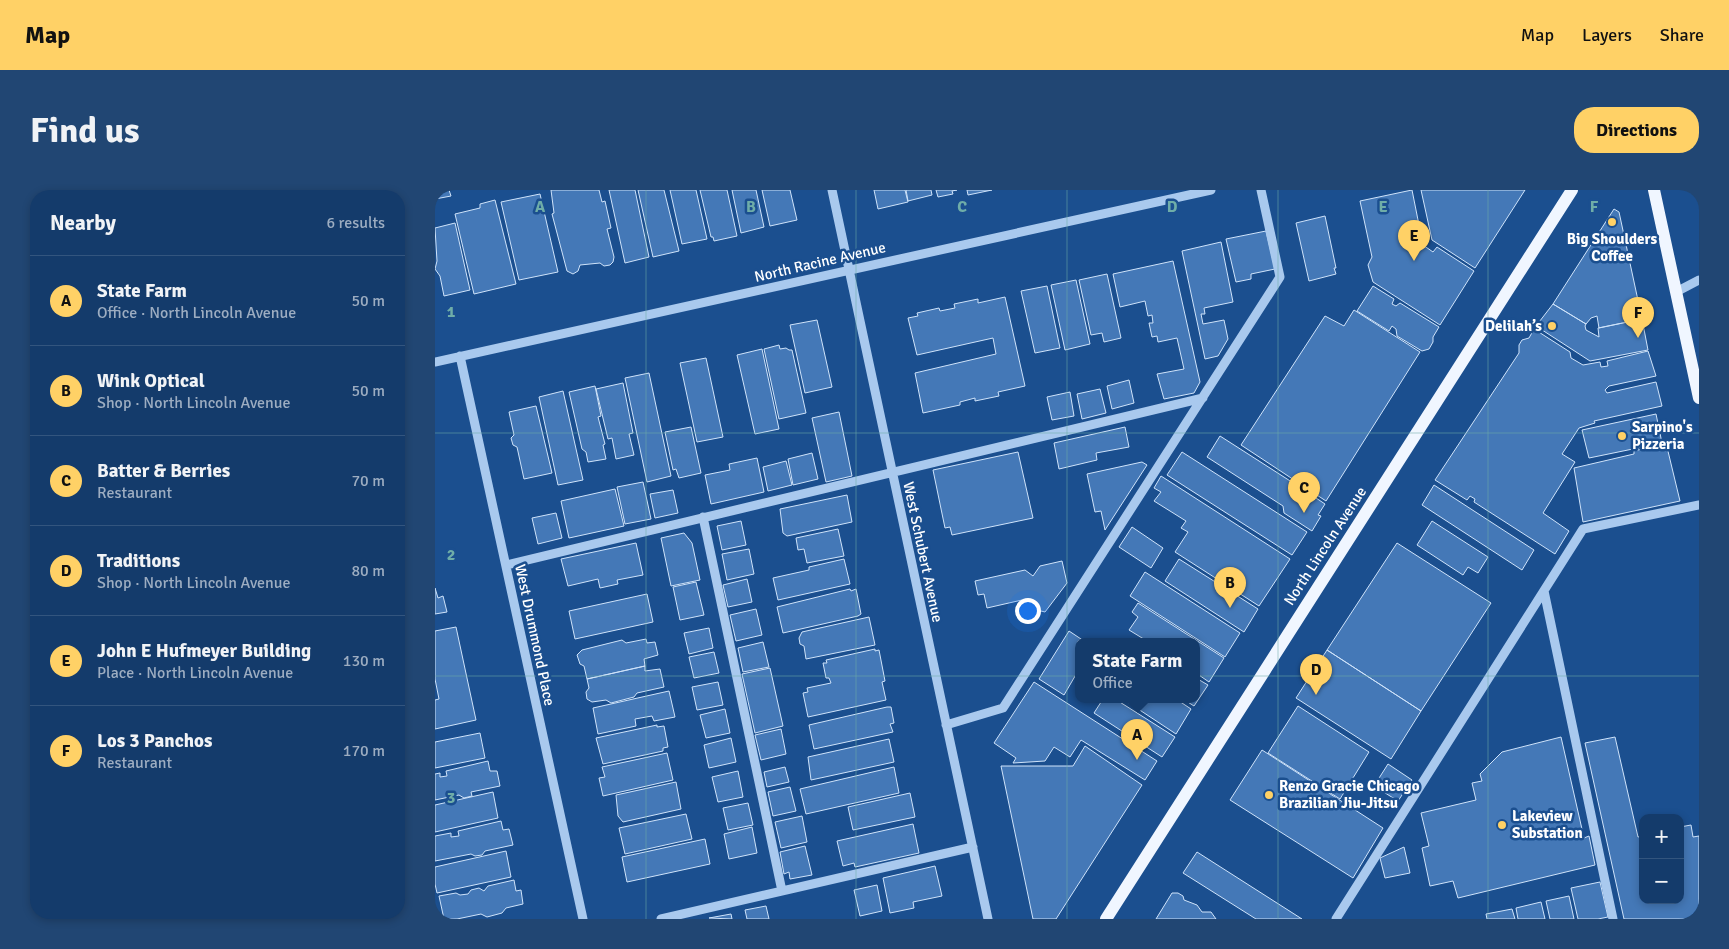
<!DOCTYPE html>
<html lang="en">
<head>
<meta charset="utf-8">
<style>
	:root { --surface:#143b6b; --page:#214673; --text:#f1f3f6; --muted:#9dadc1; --line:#33557e; --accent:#ffd166 }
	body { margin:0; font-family:Signika,sans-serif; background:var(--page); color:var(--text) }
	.controls { position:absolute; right:15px; bottom:15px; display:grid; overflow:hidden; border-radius:10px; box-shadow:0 2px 8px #0003 }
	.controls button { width:45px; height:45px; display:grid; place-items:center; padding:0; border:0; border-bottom:1px solid var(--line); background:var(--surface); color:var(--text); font:25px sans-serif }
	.you { position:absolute; left:592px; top:420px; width:18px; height:18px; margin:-12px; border:4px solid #fff; border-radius:50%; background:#1a73e8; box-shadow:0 0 0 8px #1a73e833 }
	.badge { display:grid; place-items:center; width:32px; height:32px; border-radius:50%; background:var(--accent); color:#111; font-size:16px; font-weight:700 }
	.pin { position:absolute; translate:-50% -41px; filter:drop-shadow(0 1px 2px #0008) }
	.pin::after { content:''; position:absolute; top:26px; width:18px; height:15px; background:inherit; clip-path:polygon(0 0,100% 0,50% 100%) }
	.popup { position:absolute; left:640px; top:448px; width:125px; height:65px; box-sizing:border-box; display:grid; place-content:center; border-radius:10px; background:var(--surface); filter:drop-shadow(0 1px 4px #0005); font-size:16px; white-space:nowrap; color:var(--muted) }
	.popup b { font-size:19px; color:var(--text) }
	.popup::after { content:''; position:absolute; left:50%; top:100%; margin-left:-10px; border:10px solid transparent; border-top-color:var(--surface) }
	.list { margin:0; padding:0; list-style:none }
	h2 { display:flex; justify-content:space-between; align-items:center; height:65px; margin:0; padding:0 20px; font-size:21px }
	h2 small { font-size:16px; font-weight:400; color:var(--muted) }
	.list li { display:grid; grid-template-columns:32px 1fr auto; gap:15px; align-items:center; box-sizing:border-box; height:90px; padding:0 20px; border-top:1px solid var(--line) }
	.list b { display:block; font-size:19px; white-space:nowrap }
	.list p { margin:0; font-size:16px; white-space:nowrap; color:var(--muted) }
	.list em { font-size:16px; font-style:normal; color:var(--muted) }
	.map { position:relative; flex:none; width:1264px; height:729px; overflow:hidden; border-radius:20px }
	header { display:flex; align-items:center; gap:30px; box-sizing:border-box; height:70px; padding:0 25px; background:var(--accent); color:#111 }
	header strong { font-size:24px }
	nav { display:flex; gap:28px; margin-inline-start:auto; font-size:18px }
	.intro { display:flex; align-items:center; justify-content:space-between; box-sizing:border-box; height:120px; padding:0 30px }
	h1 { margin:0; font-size:35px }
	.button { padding:12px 22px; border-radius:20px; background:var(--accent); color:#111; font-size:18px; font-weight:700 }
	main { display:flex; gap:30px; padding:0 30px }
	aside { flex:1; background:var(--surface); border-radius:20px; box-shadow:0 2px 8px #0003 }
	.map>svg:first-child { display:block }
	.building { fill:#4478b7; stroke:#cfe3fa }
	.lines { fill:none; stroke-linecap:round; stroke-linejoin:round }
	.minor { stroke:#a9c9ee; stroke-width:9 }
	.major { stroke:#f0f6ff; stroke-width:12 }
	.grid { fill:none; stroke:#6fada8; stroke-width:1; stroke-opacity:0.55 }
	.poi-dot { fill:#ffd166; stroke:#1b4f8f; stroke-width:2 }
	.labels { text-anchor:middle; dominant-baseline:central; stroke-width:5; stroke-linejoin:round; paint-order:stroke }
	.poi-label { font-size:15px; font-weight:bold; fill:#fff; stroke:#1b4f8f; text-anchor:start }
	.street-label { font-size:15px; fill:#fff; stroke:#1b4f8f }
	.grid-label { font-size:16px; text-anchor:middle; font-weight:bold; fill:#6fada8; stroke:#1b4f8f; stroke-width:5; stroke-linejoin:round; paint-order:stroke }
</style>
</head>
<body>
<header>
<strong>Map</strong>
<nav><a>Map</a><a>Layers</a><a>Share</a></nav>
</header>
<div class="intro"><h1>Find us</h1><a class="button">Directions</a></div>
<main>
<aside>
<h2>Nearby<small>6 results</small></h2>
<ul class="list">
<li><span class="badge">A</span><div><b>State Farm</b><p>Office · North Lincoln Avenue</p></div><em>50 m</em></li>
<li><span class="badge">B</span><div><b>Wink Optical</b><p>Shop · North Lincoln Avenue</p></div><em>50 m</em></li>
<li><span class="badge">C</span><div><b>Batter &amp; Berries</b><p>Restaurant</p></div><em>70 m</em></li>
<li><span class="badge">D</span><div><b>Traditions</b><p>Shop · North Lincoln Avenue</p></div><em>80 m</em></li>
<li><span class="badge">E</span><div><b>John E Hufmeyer Building</b><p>Place · North Lincoln Avenue</p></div><em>130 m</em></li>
<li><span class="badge">F</span><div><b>Los 3 Panchos</b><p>Restaurant</p></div><em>170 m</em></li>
</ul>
</aside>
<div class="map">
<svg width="1264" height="729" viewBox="0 0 1264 729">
	<rect width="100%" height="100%" fill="#1b4f8f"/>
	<!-- building -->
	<path class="building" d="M0 0H14L16 6 0 9Z
		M116 0H164L167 12 170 11 176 38 172 39 179 67 178 72 175 75 169 76 165 73 145 75 143 81 138 84 132 81 117 24 119 23Z
		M174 0H200L214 67 190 73Z
		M203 0H229L244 61 218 67Z
		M235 0H261L272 49 247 54Z
		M265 0H292L302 46 279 51 278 47H276Z
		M297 0H321L329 37 306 43Z
		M327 0H355L362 30 335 36Z
		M439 0H470L473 12 443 19Z
		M471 0H496L497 5 473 11Z
		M501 0H522L517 1 518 4 503 7Z
		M532 0H557L533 5Z
		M977 0 988 55 998 62 1002 57 1039 81 1005 135 938 92 933 75 937 67 925 11Z
		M986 0H1090L1040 78 997 50Z
		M105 4 123 82 84 90 66 12Z
		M60 10 81 94 39 104 20 24 45 18V14Z
		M1179 19 1184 22 1207 129 1164 138 1162 126 1156 128 1151 134 1118 114Z
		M890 26 901 78H899L901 84 874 91 861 33Z
		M20 33 35 100 9 106 5 86 0 79 2 71 0 38Z
		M831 41 840 79 816 84V89L801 92 791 49Z
		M786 52 798 112 769 118 770 124H766L768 134 789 130 793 149 783 166 770 169 747 61Z
		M738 71 765 192 759 203 729 209 722 184 749 179 742 148 723 152 722 146 717 147 714 133H718L717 125 713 126 710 111 685 117 678 84Z
		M672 84 686 148 669 152 667 143 656 145 644 90Z
		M641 90 655 154 630 160 616 95Z
		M612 96 625 158 600 163 586 101Z
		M938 96 959 109 957 114 961 116 965 113 1004 137 998 147V152L994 159 987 161 962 146 961 139 957 136 954 141 922 121Z
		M570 107 590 196 563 202 564 206 540 211V208L525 212V215L488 223 480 183 561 164 558 148 482 165 473 128 483 126 482 123 504 118 505 121 520 118 519 114 543 109V113Z
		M1118 114 1151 134 1150 136 1151 140 1164 147 1163 138 1207 129 1213 160 1155 171 1101 136Z
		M919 120 985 162 891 311 806 255 890 126 909 136Z
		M382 130 397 197 370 203 355 135Z
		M1099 139 1135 162 1136 168 1148 175 1165 172 1166 177 1173 176 1172 171 1213 161 1221 186 1174 196 1170 200 1172 203 1221 192 1227 216 1159 231 1160 233 1144 238 1127 264 1140 272 1108 323 1134 341 1120 364 1039 312 1040 309 1035 306 1032 310 1000 290 1084 163V155L1087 150 1094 148Z
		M344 155 345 159 351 158 354 160H357L371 223 344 229 329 159Z
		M327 159 344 239 320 244 302 165Z
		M271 168 288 247 262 252 245 173Z
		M214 183 236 286 212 292 190 188Z
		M694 190 699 213 677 219 672 196Z
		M188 193 198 243 194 244 199 265 181 269 177 248 173 249 161 199Z
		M160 196 166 226 163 227 170 254 168 255 171 269 153 272 151 262 147 259 134 202Z
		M665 199 671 223 647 229 642 204Z
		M128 201 148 290 123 295 104 207Z
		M635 202 639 226 617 230 612 207Z
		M101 216 117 283 89 289 82 257 78 255 76 248 79 245 74 222Z
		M404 222 417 286 391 292 377 228Z
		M1221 224 1227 253 1154 268 1147 240Z
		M256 237 266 283 244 288 241 279 238 280 230 242Z
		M690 237 694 257 661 263 662 270 624 279 619 253Z
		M785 246 863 296 864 301 869 300 890 314 883 325 886 326 877 341 849 323 848 316 772 267Z
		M1231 253 1245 311 1148 332 1139 278 1199 264V261Z
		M583 262 598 328 517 345 515 337 510 338 498 280Z
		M747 262 872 342 857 365 732 285Z
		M377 263 383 289 358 295 353 269Z
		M322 268 329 302 276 314 270 285 295 280 294 274Z
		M351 271 357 295 333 301 328 277Z
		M707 272 712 275 670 340 666 321 660 322 652 284Z
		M726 286 855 369 824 416 740 362 753 342 746 338 751 331 719 311 726 302 719 298Z
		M208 292 216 329 190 334 182 297Z
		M999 295 1099 360 1087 380 987 315Z
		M180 299 189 336 134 348 126 311Z
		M238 300 243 323 220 328 215 304Z
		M412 305 417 332 352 346 348 343 345 319Z
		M121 323 127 348 103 354 97 328Z
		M306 331 311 355 287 360 282 336Z
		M997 331 1053 367 1043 383 1033 377 1028 385 982 355Z
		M697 337 728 358 716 378 684 357Z
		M403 339 409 366 372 373 369 359 363 360 361 348Z
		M249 343 257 353 265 390 236 396 226 348Z
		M201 353 208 385 182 390 183 394 165 398 163 389 133 396 126 369Z
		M962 353 1056 413 986 521 892 460Z
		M314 359 319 384 292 390 287 364Z
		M409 369 415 394 343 410 338 388 374 380V377Z
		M744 369 823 419 809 442 730 391Z
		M627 371 632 393 610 422 606 421 605 422 590 415 592 413 587 410 552 418 549 404 543 405 540 391 590 380 598 386 605 376Z
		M710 382 805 443 790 467 695 406Z
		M312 389 317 412 293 417 288 395Z
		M261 392 269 425 245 430 238 397Z
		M0 398 3 408 8 406 12 422 0 424Z
		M415 399 416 401 421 399 426 424 423 426 348 443 342 417Z
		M212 404 218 432 140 449 134 421Z
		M703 413 789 468 774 492 761 483V451H712L694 440 703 427 697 422Z
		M321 419 327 445 301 451 295 425Z
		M434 427 440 455 371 469 369 456 365 454 364 448 367 442Z
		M21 437 41 530 0 539V510L4 509 0 489V441Z
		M274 438 278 458 254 464 249 443Z
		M634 441 649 451H643V481L629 505 604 489Z
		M211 449 212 453 220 452 223 465 209 469 210 476 152 489 149 476 145 474 142 465 147 460 187 450 191 453Z
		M328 452 334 477 308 482 303 458Z
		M440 459V461L444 460 450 491 447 492 451 510 373 527 368 503 373 502 372 498 396 493 394 488H391L388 473H392L391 470Z
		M892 460 986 521 956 569 861 508Z
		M279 462 284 483 259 488 254 467Z
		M210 476V481L225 479 229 497 202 503 199 507 176 513 171 510 157 512 152 509 151 502 154 498 152 489Z
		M335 478 348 536 320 543 307 484Z
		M761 488 773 495 759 516 748 509H761Z
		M283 492 288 515 262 520 257 497Z
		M599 492 722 571 710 590 646 550 635 567 619 557 610 571 578 573 581 568 559 553Z
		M234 501 240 527 219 531 217 526 200 529 201 536 163 544 158 518Z
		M668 509H680L740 547 727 567 659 523Z
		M688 509H741L756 519 741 544Z
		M863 516 934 562 905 609 833 563Z
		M452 517H456L459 533 455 534 458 542 379 559 374 535Z
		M290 519 295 543 271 548 265 525Z
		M222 535V537L229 536 233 557 228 558V561L168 574 161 548Z
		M346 539 351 564 326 570 320 545Z
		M45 543 50 568 0 578V552Z
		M1126 547 1149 648 1154 646 1160 675 1023 708 1018 691 995 696 987 658 994 656 986 623 1041 610 1037 593 1047 591 1045 584 1067 562Z
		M1180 547 1203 647 1208 646V710H1245V637L1256 635 1258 647 1264 646V729H1189L1150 553Z
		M296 548 301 572 274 578 269 555Z
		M454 549 459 572 376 590 373 567Z
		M650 556 707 595 621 729H598L566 576H638Z
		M827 560 948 638 918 688 795 610Z
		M232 563 238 590 168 606 164 588 170 587 167 577Z
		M53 571 55 581H62L65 596 36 602 37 606 29 608 24 605 0 610V584L5 583V587L12 586 11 581Z
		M953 574 977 590 963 611 939 596Z
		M350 577 354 592 332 597 329 582Z
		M459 577 464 603 371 624 365 599Z
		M303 581 308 607 283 612 277 587Z
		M241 592 246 619 188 632 183 626 181 605Z
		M355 597 361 621 338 626 333 602Z
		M58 602 63 628 0 642V615Z
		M475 603 480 627 418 640 413 617Z
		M313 613 318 635 293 640 288 618Z
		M251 624 257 649 190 664 184 638Z
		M367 626 372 652 346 658 340 632Z
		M66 631 68 640 74 639 78 655 50 661 47 665 40 666 36 664 0 671V646L16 643V647L24 646 23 641Z
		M478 634 484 663 420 677 419 673 408 676 402 651Z
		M317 637 322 663 294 669 289 644Z
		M270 649 275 674 192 692 187 667Z
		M370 656 377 685 355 689 354 682 349 684 345 662Z
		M969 657 975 683 950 688 945 668Z
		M71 661 76 687 2 703 0 694V677Z
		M762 662 867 729H821L748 683Z
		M500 676 507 706 478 712 479 718 455 723 448 688Z
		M79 690 81 701 86 700 88 714 71 718 67 723 52 727 46 724 22 729H9L4 706 21 703 25 705 33 704 36 700 44 698 49 701 53 696Z
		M1165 692 1173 727 1163 729H1143L1136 698Z
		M442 695 447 721 425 726 419 700Z
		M737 703H743L748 706 749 710 762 715 767 722H776L781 729H721Z
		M1134 706 1139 729H1115L1111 711Z
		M1106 712 1110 729H1083L1081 718Z
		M331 716 334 729H312L310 720Z
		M1077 719 1080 729H1052L1051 724Z
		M296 724 297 729 274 728Z"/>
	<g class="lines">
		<!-- minor -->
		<path class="minor" d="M397 0 553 729
			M1241 102 1264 90
			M25 166 148 729
			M0 172 776 0
			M268 327 347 701
			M71 375 768 208
			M1109 401 1178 729
			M511 535 568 518 845 87 826 0
			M226 729 538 657
			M901 729 1148 339 1264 315"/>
		<!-- major -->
		<path class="major" d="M1219 0 1264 208
			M671 729 1137 0"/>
	</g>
	<!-- grid -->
	<path class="grid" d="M211 0V729M421 0V729M632 0V729M843 0V729M1053 0V729M0 243H1264M0 486H1264"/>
	<!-- markers -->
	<g class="poi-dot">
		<circle cx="1177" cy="32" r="5"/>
		<circle cx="1117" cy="136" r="5"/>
		<circle cx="1187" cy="246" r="5"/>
		<circle cx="834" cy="605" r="5"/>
		<circle cx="1067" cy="635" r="5"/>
	</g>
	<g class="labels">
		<!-- poi labels -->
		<g class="poi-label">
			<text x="1177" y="49" text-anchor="middle">Big Shoulders<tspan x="1177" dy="17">Coffee</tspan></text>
			<text x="1107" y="136" text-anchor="end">Delilah’s</text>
			<text x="1197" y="237">Sarpino's<tspan x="1197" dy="17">Pizzeria</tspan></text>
			<text x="844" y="596">Renzo Gracie Chicago<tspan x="844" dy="17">Brazilian Jiu-Jitsu</tspan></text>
			<text x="1077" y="626">Lakeview<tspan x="1077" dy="17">Substation</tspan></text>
		</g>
		<!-- street labels -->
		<g class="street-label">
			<text transform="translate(385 72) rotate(-13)">North Racine Avenue</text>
			<text transform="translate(890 356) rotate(-57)">North Lincoln Avenue</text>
			<text transform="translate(488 362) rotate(78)">West Schubert Avenue</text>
			<text transform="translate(100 445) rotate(78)">West Drummond Place</text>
		</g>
	</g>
	<g class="grid-label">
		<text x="105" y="22">A</text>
		<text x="316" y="22">B</text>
		<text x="527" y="22">C</text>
		<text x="737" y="22">D</text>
		<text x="948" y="22">E</text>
		<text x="1159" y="22">F</text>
		<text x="16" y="127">1</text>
		<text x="16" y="370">2</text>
		<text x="16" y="613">3</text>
	</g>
</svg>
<div class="controls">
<button>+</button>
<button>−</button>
</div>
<div class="you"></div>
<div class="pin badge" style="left:702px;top:570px">A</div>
<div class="popup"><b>State Farm</b>Office</div>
<div class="pin badge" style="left:795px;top:418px">B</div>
<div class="pin badge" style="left:869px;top:323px">C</div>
<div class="pin badge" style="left:881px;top:505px">D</div>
<div class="pin badge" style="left:979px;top:71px">E</div>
<div class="pin badge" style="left:1203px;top:148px">F</div>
</div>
</main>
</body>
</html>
